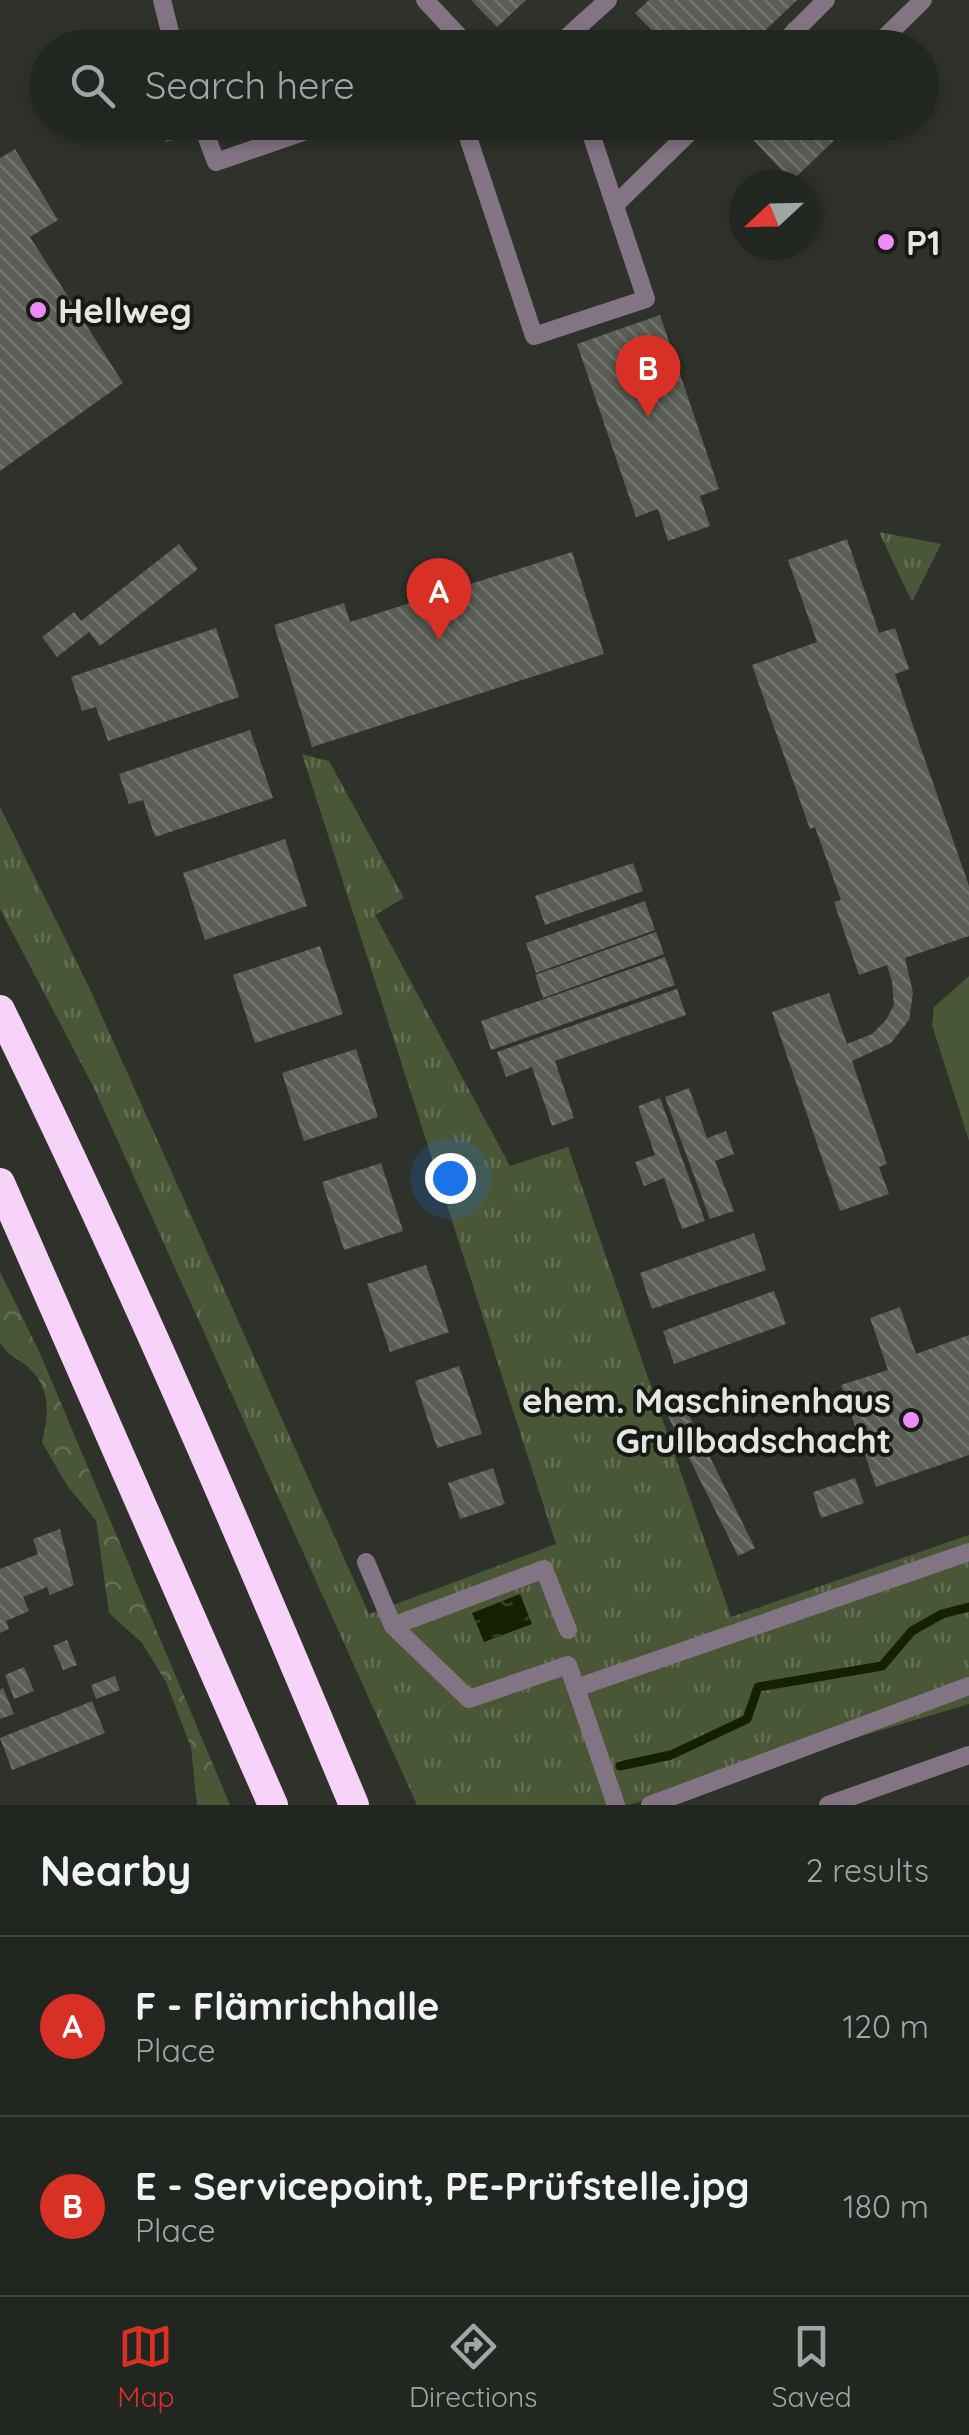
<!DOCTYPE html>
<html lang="en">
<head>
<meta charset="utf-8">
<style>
	:root { --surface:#222620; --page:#2e322d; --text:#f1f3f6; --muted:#a2a5a5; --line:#3f433e; --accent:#d93025 }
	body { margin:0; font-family:Quicksand,sans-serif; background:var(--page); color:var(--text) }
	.compass { position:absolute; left:729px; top:170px; width:90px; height:90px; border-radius:50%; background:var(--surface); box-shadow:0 5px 15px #0003; rotate:248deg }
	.you { position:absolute; left:450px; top:1178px; width:35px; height:35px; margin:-25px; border:8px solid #fff; border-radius:50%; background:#1a73e8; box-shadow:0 0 0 15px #1a73e833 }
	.badge { display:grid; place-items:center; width:65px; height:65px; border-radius:50%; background:var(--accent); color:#fff; font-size:32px; font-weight:700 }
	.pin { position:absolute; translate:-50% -82px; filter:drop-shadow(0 2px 5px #0008) }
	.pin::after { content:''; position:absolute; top:52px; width:35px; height:30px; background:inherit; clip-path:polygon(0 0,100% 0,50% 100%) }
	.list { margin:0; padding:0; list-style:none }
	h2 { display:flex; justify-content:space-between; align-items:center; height:130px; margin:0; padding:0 40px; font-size:42px }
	h2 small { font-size:32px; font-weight:400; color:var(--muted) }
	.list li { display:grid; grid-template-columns:65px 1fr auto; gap:30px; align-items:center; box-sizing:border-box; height:180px; padding:0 40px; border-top:2px solid var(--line) }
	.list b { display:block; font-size:38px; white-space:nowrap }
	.list p { margin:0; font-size:32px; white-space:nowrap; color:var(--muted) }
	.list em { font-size:32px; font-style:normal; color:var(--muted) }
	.icon { flex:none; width:55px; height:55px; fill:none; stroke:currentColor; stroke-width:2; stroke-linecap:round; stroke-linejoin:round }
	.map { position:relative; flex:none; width:969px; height:1805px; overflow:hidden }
	.search { position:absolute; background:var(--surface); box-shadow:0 5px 15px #0003; left:30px; right:30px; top:30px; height:110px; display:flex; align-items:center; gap:25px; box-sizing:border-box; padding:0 35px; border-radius:55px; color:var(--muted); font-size:38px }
	.sheet { height:490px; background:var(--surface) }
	nav { display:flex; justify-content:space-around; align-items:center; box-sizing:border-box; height:140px; border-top:2px solid var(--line); background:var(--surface); font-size:28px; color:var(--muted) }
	nav a { display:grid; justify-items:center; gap:5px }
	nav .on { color:var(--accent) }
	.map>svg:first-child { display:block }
	.grass { fill:url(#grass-tufts) }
	.forest { fill:url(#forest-crowns) }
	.pitch { fill:#4a5737 }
	.water { fill:url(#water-ripples) }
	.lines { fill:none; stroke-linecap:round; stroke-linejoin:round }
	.stream { stroke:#151f02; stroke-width:9 }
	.building { fill:url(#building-back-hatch) }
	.service { stroke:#837484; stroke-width:18 }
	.motorway { stroke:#f8d3f9; stroke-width:30 }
	.poi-dot { fill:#ef8bf6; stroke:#171915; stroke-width:4 }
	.labels { text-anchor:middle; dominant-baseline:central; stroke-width:8; stroke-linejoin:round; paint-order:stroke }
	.poi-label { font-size:35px; font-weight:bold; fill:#e3e6e1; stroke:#171915; text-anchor:start }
</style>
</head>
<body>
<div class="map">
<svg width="969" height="1805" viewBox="0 0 969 1805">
	<defs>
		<pattern id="grass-tufts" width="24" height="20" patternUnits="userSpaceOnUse" patternTransform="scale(2.5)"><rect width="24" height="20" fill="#4a5737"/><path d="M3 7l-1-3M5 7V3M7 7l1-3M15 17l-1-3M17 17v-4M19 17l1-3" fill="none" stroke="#646f54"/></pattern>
		<pattern id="forest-crowns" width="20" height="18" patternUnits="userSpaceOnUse" patternTransform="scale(2.5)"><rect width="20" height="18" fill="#4a5737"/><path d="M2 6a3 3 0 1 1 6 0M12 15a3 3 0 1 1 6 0" fill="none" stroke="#646f54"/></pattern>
		<pattern id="water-ripples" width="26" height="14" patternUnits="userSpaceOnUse" patternTransform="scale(2.5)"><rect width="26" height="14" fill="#151f02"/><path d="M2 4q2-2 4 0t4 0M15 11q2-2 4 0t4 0" fill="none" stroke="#374027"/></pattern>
		<pattern id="building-back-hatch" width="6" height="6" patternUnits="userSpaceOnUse" patternTransform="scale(2.5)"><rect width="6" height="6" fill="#5b5e56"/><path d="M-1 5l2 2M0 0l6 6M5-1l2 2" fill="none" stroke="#72756e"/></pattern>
	</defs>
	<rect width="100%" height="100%" fill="#2e322a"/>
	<!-- grass -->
	<path class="grass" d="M879 532 941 544 912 602Z
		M302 754 329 761 404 898 375 915 510 1166 568 1147 731 1617 969 1535V1704L629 1805H417L93 1086 0 909V807L89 987 369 1614 556 1544Z"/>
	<!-- forest -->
	<path class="forest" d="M0 1272 39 1351 230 1805H197L191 1747 166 1682 142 1643 109 1613 96 1520 68 1487 42 1442C49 1417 51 1388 29 1368 19 1358 7 1356 0 1342Z"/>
	<!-- pitch -->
	<path class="pitch" d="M969 976V1141L932 1025 934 1007Z"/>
	<!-- water -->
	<path class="water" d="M520 1594 532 1624 484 1642 472 1613Z"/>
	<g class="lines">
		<!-- stream -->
		<path class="stream" d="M620 1766 671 1755 747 1719 758 1687 882 1666 912 1631 942 1614 969 1607"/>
	</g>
	<!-- building -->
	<path class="building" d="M471 0H526L497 27Z
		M649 0H797L747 48H669L635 13Z
		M159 122H188L192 134 166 142Z
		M743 122H853L792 181 740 126Z
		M15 149 58 220 30 237 123 383 0 471V158Z
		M660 315 719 489 700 496 710 526 668 541 658 509 636 517 577 344Z
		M847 539 879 633 895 628 909 669 895 674 969 886V936L905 958 913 993 909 1020 891 1043 852 1061 887 1164 879 1167 889 1194 840 1211 772 1012 829 993 847 1044 872 1034 886 1020 894 1005 892 981 887 965 859 975 834 902 841 900 815 827 810 829 752 665 817 642 788 560Z
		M179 544 198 569 100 646 89 632 57 657 42 637 74 612 81 621Z
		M572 552 604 654 312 747 274 625 344 603 350 622Z
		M216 628 239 697 108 741 96 707 82 711 71 677Z
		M250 730 273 798 155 837 143 800 129 804 119 774Z
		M285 839 307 906 205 940 183 873Z
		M633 863 643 891 545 925 535 896Z
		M645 901 655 930 536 973 526 943Z
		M656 932 664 954 543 998 535 975Z
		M320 946 343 1014 255 1043 233 975Z
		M665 957 675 985 491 1050 481 1021Z
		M677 989 686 1015 555 1061 574 1118 552 1126 532 1067 506 1077 497 1052Z
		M356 1049 378 1117 304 1141 282 1073Z
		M689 1088 707 1138 726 1131 734 1154 715 1161 734 1211 710 1219 665 1097Z
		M660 1098 705 1221 682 1229 664 1178 644 1186 635 1162 655 1155 638 1106Z
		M381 1163 403 1231 344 1250 322 1182Z
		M754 1233 766 1270 652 1309 640 1273Z
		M426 1265 449 1332 390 1352 367 1284Z
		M774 1291 786 1324 674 1364 663 1331Z
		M900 1307 916 1354 969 1335V1455L876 1487 841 1385 888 1370 870 1318Z
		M459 1366 482 1434 437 1448 415 1381Z
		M678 1393 755 1548 738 1556 661 1402Z
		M493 1468 505 1504 460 1519 448 1483Z
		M855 1478 864 1503 821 1518 813 1492Z
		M60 1529 74 1585 50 1595 47 1587 23 1597 29 1611 6 1621 9 1629 0 1633V1569L38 1554 33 1539Z
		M67 1640 77 1665 63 1670 53 1646Z
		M24 1667 34 1691 14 1699 5 1675Z
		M115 1676 120 1690 96 1699 91 1685Z
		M3 1688 14 1714 0 1719V1690Z
		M92 1701 105 1733 12 1770 0 1738Z"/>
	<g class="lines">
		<!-- service -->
		<path class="service" d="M162 0 174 48
			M425 0 470 48
			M795 30 813 48
			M555 48 608 0
			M778 48 826 0
			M874 48 923 0
			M201 122 216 162 332 122
			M463 122 534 336 646 299 587 122
			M615 205 700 122
			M366 1562 393 1626 544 1569 568 1630
			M393 1626 469 1699 568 1665 616 1805
			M576 1688 969 1552
			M650 1805 969 1686
			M828 1805 969 1755"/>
		<!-- motorway -->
		<path class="motorway" d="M0 1010C128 1271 242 1537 354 1805
			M0 1183 273 1805"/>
	</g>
	<!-- markers -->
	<g class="poi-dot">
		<circle cx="886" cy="242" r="10"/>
		<circle cx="38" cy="310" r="10"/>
		<circle cx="911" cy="1420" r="10"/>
	</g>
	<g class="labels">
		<!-- poi labels -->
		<g class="poi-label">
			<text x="906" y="242">P1</text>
			<text x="58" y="310">Hellweg</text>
			<text x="891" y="1400" text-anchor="end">ehem. Maschinenhaus<tspan x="891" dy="40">Grullbadschacht</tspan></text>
		</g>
	</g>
</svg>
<svg class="compass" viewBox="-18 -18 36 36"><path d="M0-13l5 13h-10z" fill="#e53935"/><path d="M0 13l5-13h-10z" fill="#a2a5a5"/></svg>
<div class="you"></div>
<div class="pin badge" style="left:439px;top:640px">A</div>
<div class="pin badge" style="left:648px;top:417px">B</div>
<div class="search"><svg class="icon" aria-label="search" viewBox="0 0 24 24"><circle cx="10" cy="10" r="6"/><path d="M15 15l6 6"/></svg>Search here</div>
</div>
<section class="sheet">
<h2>Nearby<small>2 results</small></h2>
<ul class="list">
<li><span class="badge">A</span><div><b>F - Flämrichhalle</b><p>Place</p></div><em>120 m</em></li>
<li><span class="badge">B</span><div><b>E - Servicepoint, PE-Prüfstelle.jpg</b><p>Place</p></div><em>180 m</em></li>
</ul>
</section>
<nav>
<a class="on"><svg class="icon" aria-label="map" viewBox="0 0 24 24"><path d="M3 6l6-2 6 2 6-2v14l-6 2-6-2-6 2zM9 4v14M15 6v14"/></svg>Map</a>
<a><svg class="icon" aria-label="directions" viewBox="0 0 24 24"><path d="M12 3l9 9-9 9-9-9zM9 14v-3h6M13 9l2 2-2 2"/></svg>Directions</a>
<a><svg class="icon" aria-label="saved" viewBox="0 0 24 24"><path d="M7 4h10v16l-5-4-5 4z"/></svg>Saved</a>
</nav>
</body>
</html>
